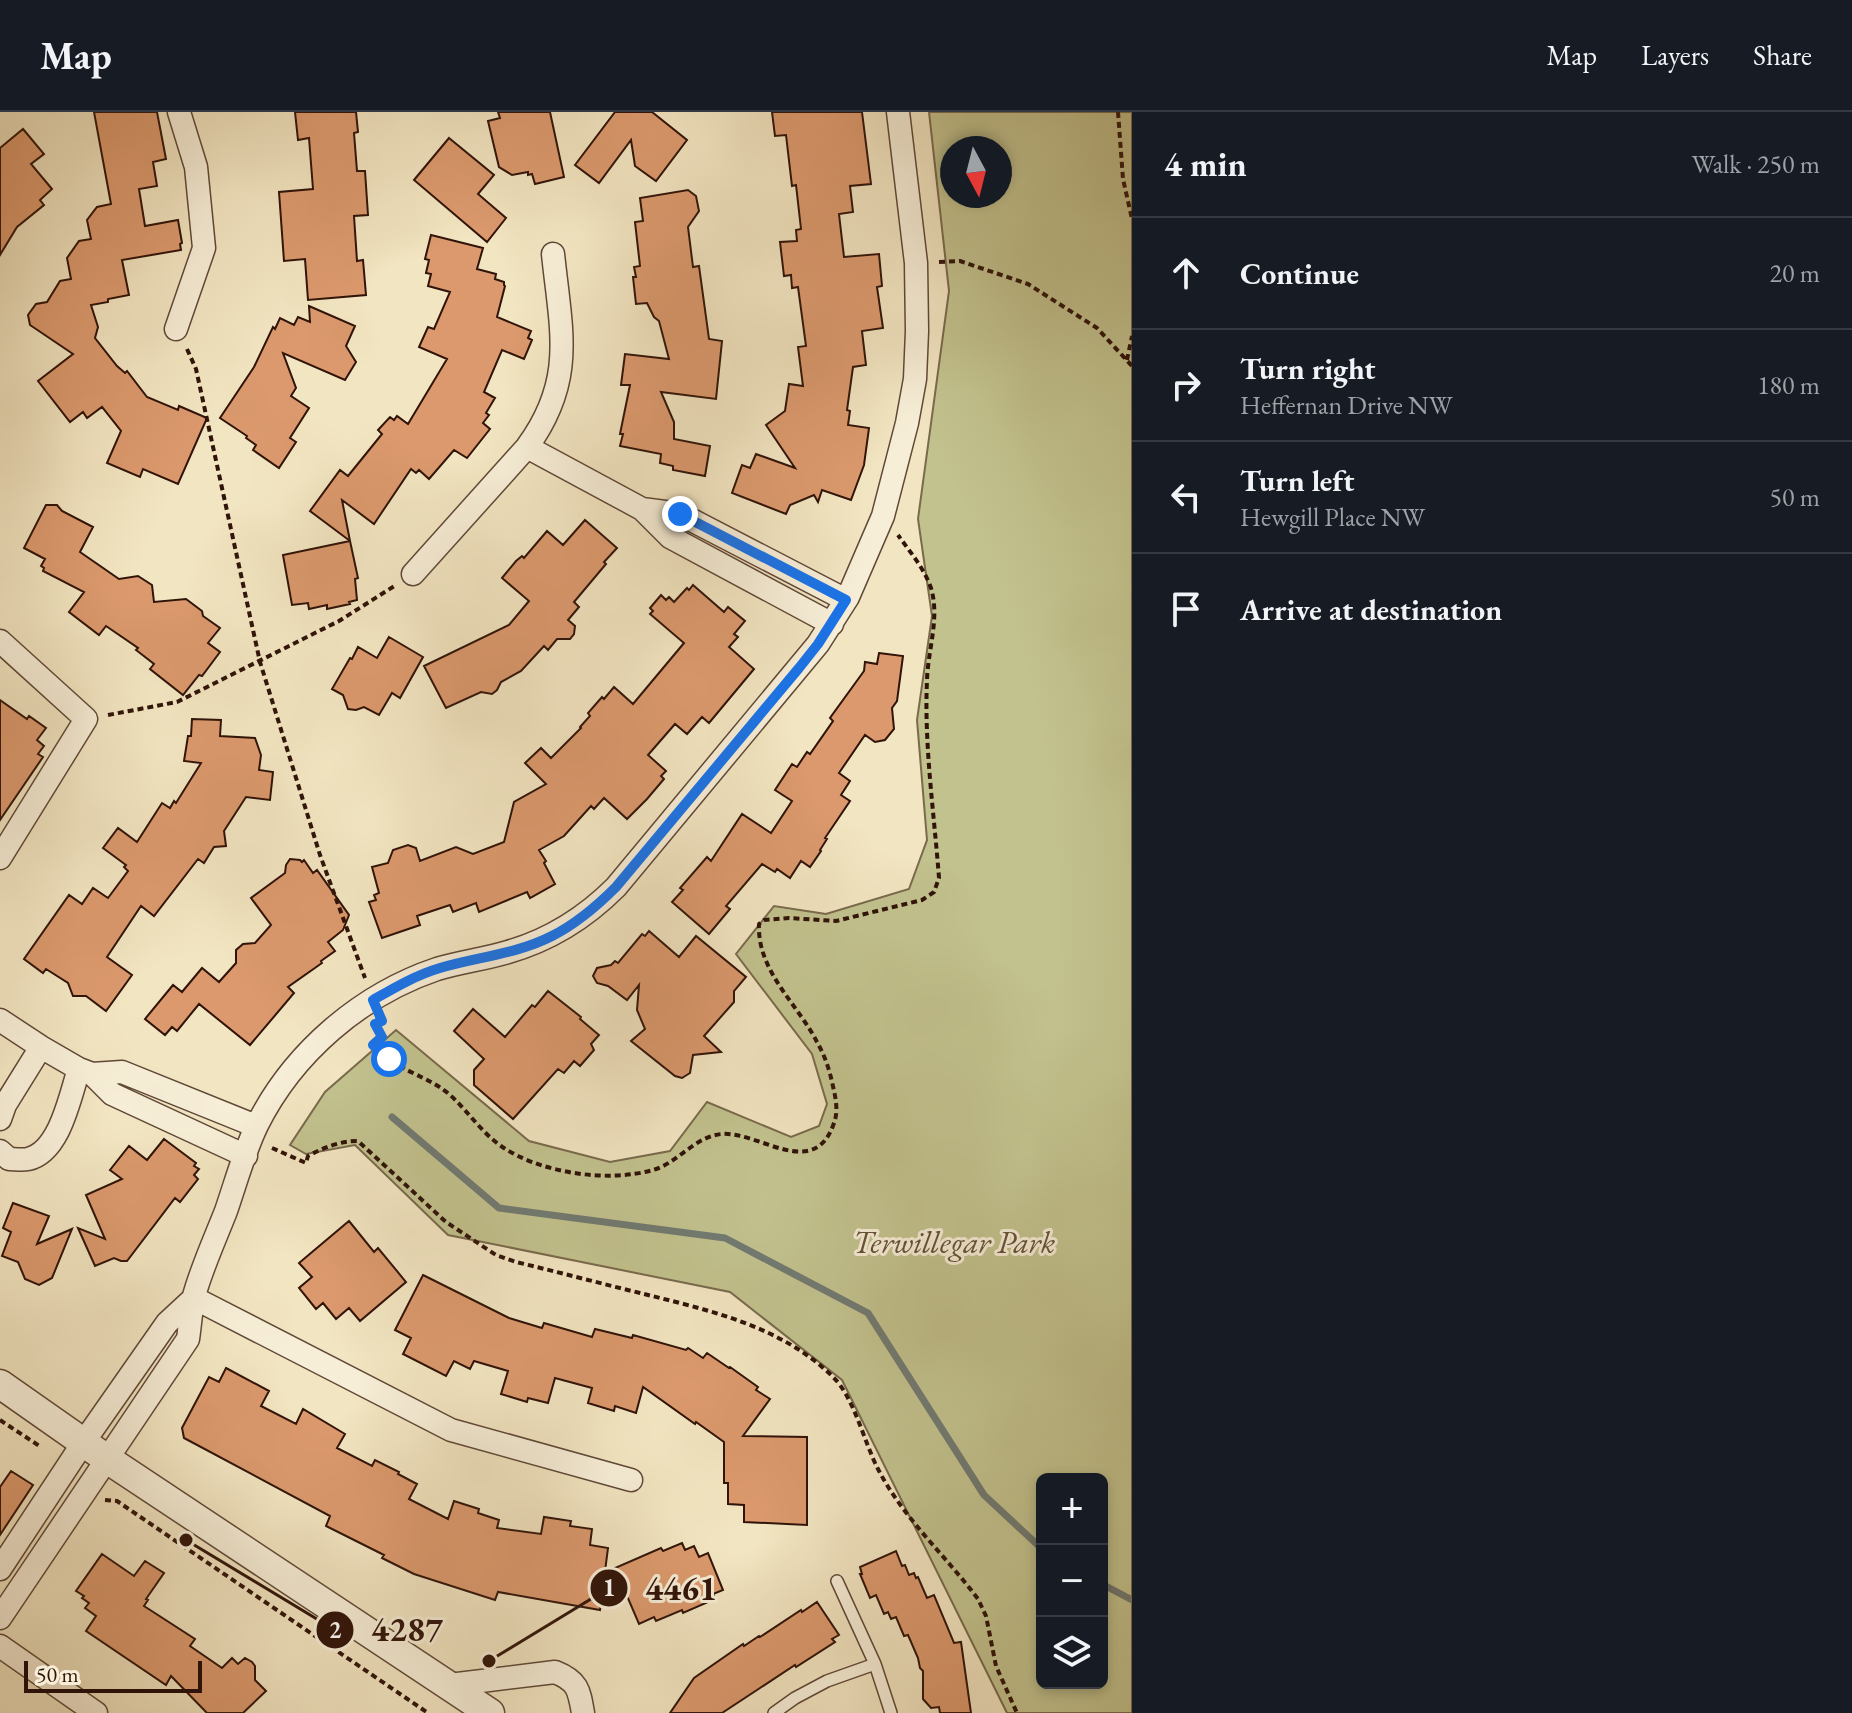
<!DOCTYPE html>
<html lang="en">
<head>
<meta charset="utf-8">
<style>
	:root { --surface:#171b24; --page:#242831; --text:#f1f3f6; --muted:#9ea1a6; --line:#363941 }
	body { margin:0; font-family:"EB Garamond",serif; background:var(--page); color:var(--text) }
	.controls { position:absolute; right:24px; bottom:24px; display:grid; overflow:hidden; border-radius:12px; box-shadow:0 4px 12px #0003 }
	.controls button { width:72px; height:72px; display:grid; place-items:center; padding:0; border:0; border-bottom:2px solid var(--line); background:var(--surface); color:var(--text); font:40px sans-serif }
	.compass { position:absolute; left:940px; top:24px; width:72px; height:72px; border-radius:50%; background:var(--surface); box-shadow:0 4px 12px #0003; rotate:173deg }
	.scale { position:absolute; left:24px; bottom:20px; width:178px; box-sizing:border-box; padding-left:8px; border:4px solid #301309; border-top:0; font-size:22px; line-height:28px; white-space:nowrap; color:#301309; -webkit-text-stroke:6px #f7eed7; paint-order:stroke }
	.stop { position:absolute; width:24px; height:24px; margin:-18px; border:6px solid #1a73e8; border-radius:50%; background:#fff }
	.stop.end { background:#1a73e8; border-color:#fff; box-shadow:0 2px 8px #0008 }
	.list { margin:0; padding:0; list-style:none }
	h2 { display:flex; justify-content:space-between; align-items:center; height:104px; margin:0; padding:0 32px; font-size:34px }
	h2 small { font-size:26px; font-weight:400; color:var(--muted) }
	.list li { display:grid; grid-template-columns:52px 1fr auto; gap:24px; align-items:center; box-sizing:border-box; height:112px; padding:0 32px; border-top:2px solid var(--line) }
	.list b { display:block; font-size:30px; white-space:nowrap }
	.list p { margin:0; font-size:26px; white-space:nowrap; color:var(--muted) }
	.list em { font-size:26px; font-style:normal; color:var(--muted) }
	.icon { flex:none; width:44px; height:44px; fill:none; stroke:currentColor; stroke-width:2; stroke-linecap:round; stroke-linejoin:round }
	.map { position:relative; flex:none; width:1132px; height:1601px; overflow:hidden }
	header { display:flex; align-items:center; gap:48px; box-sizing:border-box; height:112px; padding:0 40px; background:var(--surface); border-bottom:2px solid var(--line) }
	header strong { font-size:38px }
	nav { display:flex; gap:44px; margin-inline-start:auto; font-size:28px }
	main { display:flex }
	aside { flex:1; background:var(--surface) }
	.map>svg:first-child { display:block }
	.green { fill:#c2c28e; stroke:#796a4c; stroke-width:2; fill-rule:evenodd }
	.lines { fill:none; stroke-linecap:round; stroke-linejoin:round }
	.stream { stroke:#717a71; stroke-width:7 }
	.building { fill:#db996d; stroke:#301309; stroke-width:2 }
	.service-casing { stroke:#604837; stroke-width:14 }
	.minor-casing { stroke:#604837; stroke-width:25 }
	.tertiary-casing { stroke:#604837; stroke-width:31 }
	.path { stroke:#301309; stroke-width:4; stroke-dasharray:6 4; stroke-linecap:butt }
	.service { stroke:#f7eed7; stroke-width:11 }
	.minor { stroke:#f7eed7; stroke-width:22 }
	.tertiary { stroke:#f7eed7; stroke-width:28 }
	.route { stroke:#1a73e8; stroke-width:10 }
	.labels { text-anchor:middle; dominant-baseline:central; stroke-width:6; stroke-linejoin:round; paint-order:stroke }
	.park-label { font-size:32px; font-style:italic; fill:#635038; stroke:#f7eed7 }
	.leader { fill:none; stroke:#301309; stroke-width:3 }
	.callout-dot { fill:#301309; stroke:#f7eed7; stroke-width:3 }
	.mark-label { font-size:24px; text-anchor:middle; font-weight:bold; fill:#fff }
	.callout-label { font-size:34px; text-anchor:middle; font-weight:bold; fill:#301309; stroke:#f7eed7; stroke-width:6; stroke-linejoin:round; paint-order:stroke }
</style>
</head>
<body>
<header>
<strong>Map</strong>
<nav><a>Map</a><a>Layers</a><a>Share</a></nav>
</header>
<main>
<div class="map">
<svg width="1132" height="1601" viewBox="0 0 1132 1601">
	<rect width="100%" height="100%" fill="#f2e5c1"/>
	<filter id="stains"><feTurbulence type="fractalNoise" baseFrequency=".0025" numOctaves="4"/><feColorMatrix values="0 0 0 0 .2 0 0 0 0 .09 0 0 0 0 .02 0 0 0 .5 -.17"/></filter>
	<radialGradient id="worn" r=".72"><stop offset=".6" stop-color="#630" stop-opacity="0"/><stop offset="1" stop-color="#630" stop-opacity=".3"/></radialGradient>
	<!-- green -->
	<path class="green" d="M929 0H1132V1601H1007L842 1268 730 1180 448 1123 355 1033 306 1042 290 1033 325 980 396 918 529 1029 610 1050 670 1039 707 990 791 1025 819 1014 827 992 812 942 736 842 774 794 826 802 909 777 927 728 917 608 932 504 918 407 949 179ZM952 36H1000V84H952ZM1042 1367H1102V1571H1042Z"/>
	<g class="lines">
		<!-- stream -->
		<path class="stream" d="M392 1005 499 1096 725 1126 868 1201 984 1383 1042 1437
			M1102 1472 1132 1488"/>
	</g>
	<!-- building -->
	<path class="building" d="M94 0H157L166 47 153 50 157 74 139 77 145 114 178 108 182 131 180 132 181 138 122 148 129 183 108 187V190L91 193 98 215 95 226 117 254 125 261 127 259 147 285 178 298 179 294 207 306 178 372 143 357 140 365 107 351 121 319 102 295 87 306 83 300 70 310 38 269 73 242 30 213 28 203 36 192 47 190 60 169 71 167 67 146 79 129 91 127 87 108 97 95 111 92Z
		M295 0H356L358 20 354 21 357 59H365L368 103 354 104 357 149 363 148 366 183 308 188 305 147 284 149 279 80 313 77 309 26 298 28Z
		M498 0H550L564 65 535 72 532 62 528 63V60L512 63 499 55 488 9 500 6Z
		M615 0H652L687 28 656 69 635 54 631 28 599 71 575 53Z
		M772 0H862L871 72 850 74 853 100 839 102 844 145 879 142 882 174 877 175 883 216 862 219 866 253 853 255 847 298 850 299 848 313 869 316 864 353 851 388 822 378 818 390 814 383 790 393 786 402 732 381 742 353 750 356 756 342 795 356 766 313 785 299 789 272 803 274 798 235 806 234 798 175 792 176 791 163 784 164 780 130 797 129 796 118 801 117 796 73 792 74 786 23 775 24Z
		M23 17 44 42 31 52 52 77 40 88 44 93 17 115 0 143V36Z
		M449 26 494 63 478 82 506 106 487 130 414 68Z
		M688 78 696 84 699 99 688 115 693 155 699 154 709 227 722 229 716 287 661 280 674 310V327L710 334 705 364 673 358V354L660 351 661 342 620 334 623 322H620L630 273H621L625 242 669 247 659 209 654 205 647 191 636 192 633 165H636L634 155 640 154 635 110 643 109 640 86Z
		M431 123 483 136 477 157 496 162 495 167 504 170V173L505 174 497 205 531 219 528 226 532 228 524 247 502 238 484 280 495 286 486 301 489 303 483 311 490 317 467 346 454 338 429 367 419 358 416 361 411 357 374 412 342 388 350 429 310 399 340 358 348 364 382 322 378 318 390 305 394 308 397 304 408 312 447 247 419 235 428 215 434 217 450 180 428 174 431 162 426 161 429 148 425 147Z
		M309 194 355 214 346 234 356 250 345 268 283 241 296 276 291 284 309 296 290 326 296 330 279 356 253 338 256 333 246 326 247 324 220 306 254 255 273 215 275 217 280 206 294 213 298 205 310 210Z
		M46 393H57L62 399 93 415 80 440 119 467 138 464 152 473 154 490 186 487 202 499 203 504 220 516 208 531 220 540 202 564 199 563 183 583 150 557 154 552 136 538 138 536 106 514 99 523 69 500 84 480 43 459 44 456 41 454 45 447 24 436Z
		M585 408 617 436 604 450 606 452 574 490 579 495 568 508 575 514 574 522 570 527H557L548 538 544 534 521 559 501 570 497 578 492 582 481 580 446 596 424 554 509 513 529 489 502 466 516 449 522 444 524 446 547 419 563 433Z
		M350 429 358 466 355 467 357 488 349 490 350 492 327 497V493L309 497 308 491 292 493 283 443Z
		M693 473 724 500 728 495 745 509 734 522 738 525 729 535 754 557 709 611 702 605 687 622 675 612 648 643 666 659 661 664 664 667 647 687 627 707 604 686 594 697 591 694 564 724 539 738 546 749 544 751 555 772 530 786 527 780 479 800 476 791 453 800 450 793 417 804 420 813 382 826 369 790 376 788 374 783 379 781 372 755 388 751 393 738 408 733 416 736 420 749 456 735 473 742 504 730 514 690 546 672 525 651 541 636 551 646 581 616 580 615 590 604 588 601 602 585 604 587 614 575 633 592 684 531 650 502 653 499 650 496 661 483 666 488 669 485 674 490 687 476 689 478Z
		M389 525 423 545 400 586 392 581 379 603 364 595 356 598 348 597 343 583 332 577 350 546 352 547 358 535 377 546Z
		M879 541 903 544 897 589 892 596 894 617 885 628 875 630 865 623 839 661 850 669 841 683 850 689 825 726 827 727 820 738 821 739 810 755 801 749 790 766 777 757 775 760 762 752 726 794 730 797 709 822 672 790 683 778 680 776 707 745 711 749 742 702 771 721 792 689 775 678 792 652 797 655 807 640 810 642 833 609 830 606 864 559 865 550 877 552Z
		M0 588 27 607 29 604 46 616 37 628 44 634 38 642 43 645 0 708Z
		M192 607 221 608 220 624 255 626 261 643 259 658 273 660 270 688 246 685 224 719 226 734 214 735 204 751 198 747 154 804 141 794 107 845 132 863 106 899 86 884H73L68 871 46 857 43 861 24 847 69 783 82 792 93 776 108 786 128 759 124 755 126 753 103 736 118 716 137 730 162 691 170 696 174 689 176 691 201 651 184 649 188 624H191Z
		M290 747 300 748 302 750 304 748 313 761 317 758 349 803 343 818 328 830 335 839 321 849 322 851 288 875 294 881 250 933 199 892 177 919 172 915 165 923 145 907 173 873 182 880 202 856 219 870 236 851V838L243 832 255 831 271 813 251 786 285 761 286 753Z
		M649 819 679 845 696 824 746 865 734 879V890L704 924 721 940 693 943 690 961 682 966 675 964 631 929 645 917 637 898 639 873 627 888 608 874 597 871 593 864 597 856 611 853 615 849 618 851 642 822 645 824Z
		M548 879 581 905 580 907 599 923 591 932 594 938 580 954 574 949 564 961 558 957 513 1007 474 973V958L484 947 454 919 473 897 505 925 532 893 535 895Z
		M164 1027 196 1051 194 1054 199 1057 194 1063 198 1067 180 1090 175 1086 127 1149H121L114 1146 95 1154 78 1116 105 1127 86 1083 122 1067 110 1058 129 1034 147 1048Z
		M13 1091 49 1104 37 1132 72 1117 52 1166 39 1173 25 1167 18 1150 2 1144 11 1120 3 1116Z
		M349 1109 374 1140 378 1136 406 1170 360 1209 349 1196 336 1207 323 1191 316 1197 299 1176 312 1165 299 1151Z
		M423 1163 509 1206 542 1216 544 1211 592 1225 595 1217 632 1226 633 1223 686 1238 688 1236 703 1246 707 1241 729 1256 730 1255 758 1275 756 1278 770 1287 743 1324 807 1325V1413L744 1410V1393L728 1392V1371H724V1330L696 1310 695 1312 643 1275 636 1301 615 1294 614 1299 588 1291 592 1276 555 1266 548 1291 528 1286 527 1290 501 1282 508 1259 474 1249 470 1257 454 1249 446 1264 403 1242 411 1226 395 1218Z
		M226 1256 269 1279 261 1294 296 1312 303 1297 345 1322 337 1336 372 1354 375 1348 399 1360 398 1362 417 1372 409 1387 448 1407 454 1389 479 1397 478 1401 499 1408 497 1416 541 1422 544 1405 571 1409 570 1414 592 1417 590 1433 608 1436 600 1498 498 1480 495 1488 414 1462 382 1446 384 1443 326 1414 330 1404 184 1326 182 1316 209 1265 219 1270Z
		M11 1359 33 1373 0 1423V1375Z
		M682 1431 685 1438 694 1434 699 1445 708 1441 723 1478 713 1482 715 1487 683 1501 682 1498 656 1509 654 1505 639 1512 615 1456 661 1436 663 1439Z
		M896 1439 902 1454 905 1453 909 1463 914 1461 916 1466 918 1465 927 1486 934 1483 954 1531 961 1530 971 1601H940L939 1595 931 1596 923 1587V1559L920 1556 918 1546 908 1523 904 1524 896 1505 891 1507 888 1500 884 1502 876 1483 870 1486 860 1462H862L860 1455Z
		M102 1442 134 1464 145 1449 164 1461 146 1487 148 1488 144 1494 195 1527 190 1534 222 1556 232 1546 238 1552 245 1546 252 1550 255 1554V1568L266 1579 243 1601H207L171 1564 166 1573 86 1519 96 1504 85 1496 89 1491 82 1486 84 1484 76 1479Z
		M817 1490 839 1523 832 1527 835 1530 796 1555 795 1553 722 1601H670L694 1566 743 1532 744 1534 759 1524 760 1525 801 1498 802 1500Z"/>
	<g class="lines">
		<!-- service casing -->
		<g class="service-casing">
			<path id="service" d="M837 1469 875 1552
				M774 1601 795 1586 827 1569 875 1552 891 1601"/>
		</g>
		<!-- minor casing -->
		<g class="minor-casing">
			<path id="minor" d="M176 217 204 136 196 55 179 0
				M527 335 642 397 670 425 832 512
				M642 397 680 402 846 488
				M413 462 527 335C576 268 561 219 553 142
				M0 529 86 607 0 746
				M0 908 41 935 79 957 92 962 122 960 256 1014
				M92 962 112 982 246 1044
				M0 1007 5 993 41 935
				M0 1039 9 1047C14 1047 22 1048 28 1047 60 1040 70 984 79 957
				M194 1186 451 1318 631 1368
				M0 1457 83 1331 167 1211 194 1186
				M0 1506 188 1227C190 1213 191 1198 194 1184 202 1155 215 1127 226 1099 236 1070 244 1040 257 1013 293 941 360 883 437 857 460 850 485 847 508 840 550 828 585 806 616 775L818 532 848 485 883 404 907 311 915 267 917 219 916 151 898 0
				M0 1534 96 1601
				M449 1573 555 1560C578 1569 579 1578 583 1601"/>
		</g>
		<!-- tertiary casing -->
		<g class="tertiary-casing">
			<path id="tertiary" d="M0 1272 107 1347 490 1601"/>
		</g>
		<!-- path -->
		<path class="path" d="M1118 0 1123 67 1132 107
			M939 150 960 149 1028 172 1097 216 1132 254
			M187 237 196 257 260 550 320 743 365 866
			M1127 248 1132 224
			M108 603 177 590 339 509 396 473
			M376 912 382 925 373 933C385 944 398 954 413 961 427 968 437 972 449 982 467 998 481 1020 501 1034 540 1061 607 1071 653 1058 678 1051 695 1024 722 1022 759 1019 814 1070 834 1011 839 998 835 983 832 970 829 956 824 942 817 930 797 891 757 859 759 812L764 808 789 806 836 809 922 788 934 780 939 766C934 700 924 633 927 568 928 537 940 506 931 476 924 456 910 440 898 423
			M272 1036 306 1051 308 1044C325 1035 340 1029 358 1029L446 1110 496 1143 516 1150C558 1160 599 1171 640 1181 708 1198 782 1214 833 1265 854 1285 864 1330 878 1357 903 1406 946 1444 978 1487L986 1504 996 1554 1017 1601
			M0 1308 41 1335
			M105 1388 117 1389 428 1601"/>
		<!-- service -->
		<use href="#service" class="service"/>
		<!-- minor -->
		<use href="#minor" class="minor"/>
		<!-- tertiary -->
		<use href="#tertiary" class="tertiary"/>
	</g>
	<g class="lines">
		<!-- route -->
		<path class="route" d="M389 947 373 933 382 925 375 912 382 909 373 888C394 876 416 863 440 856 477 845 517 842 552 824 576 812 598 793 616 775L799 556 818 532 846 488 680 402"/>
	</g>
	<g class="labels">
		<!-- park labels -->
		<g class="park-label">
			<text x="954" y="1130">Terwillegar Park</text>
		</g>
	</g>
	<!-- callouts -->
	<path class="leader" d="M489 1549L609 1476M186 1428L335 1518"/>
	<g class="callout-dot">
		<circle cx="489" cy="1549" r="8"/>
		<circle cx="186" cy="1428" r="8"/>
		<circle cx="609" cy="1476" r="20"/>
		<circle cx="335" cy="1518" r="20"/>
	</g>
	<g class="mark-label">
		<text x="609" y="1484">1</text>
		<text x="335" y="1526">2</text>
	</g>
	<g class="callout-label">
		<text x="681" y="1488">4461</text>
		<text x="407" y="1529">4287</text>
	</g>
	<rect width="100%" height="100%" filter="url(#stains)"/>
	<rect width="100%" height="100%" fill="url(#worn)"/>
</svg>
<div class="controls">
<button>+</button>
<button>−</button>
<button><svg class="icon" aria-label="layers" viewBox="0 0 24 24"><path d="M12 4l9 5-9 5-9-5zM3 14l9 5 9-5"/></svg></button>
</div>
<svg class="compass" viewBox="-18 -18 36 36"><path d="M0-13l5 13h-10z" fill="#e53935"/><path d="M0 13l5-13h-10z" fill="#9ea1a6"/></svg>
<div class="scale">50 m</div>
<div class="stop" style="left:389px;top:947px"></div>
<div class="stop end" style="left:680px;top:402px"></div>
</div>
<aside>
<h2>4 min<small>Walk · 250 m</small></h2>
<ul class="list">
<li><svg class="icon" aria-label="ahead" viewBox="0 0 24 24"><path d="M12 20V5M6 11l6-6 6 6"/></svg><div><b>Continue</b></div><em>20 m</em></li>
<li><svg class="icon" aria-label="right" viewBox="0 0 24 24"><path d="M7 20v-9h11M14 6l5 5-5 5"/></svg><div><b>Turn right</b><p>Heffernan Drive NW</p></div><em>180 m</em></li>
<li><svg class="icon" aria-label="left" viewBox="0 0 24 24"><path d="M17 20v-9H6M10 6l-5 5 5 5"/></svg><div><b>Turn left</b><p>Hewgill Place NW</p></div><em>50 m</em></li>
<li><svg class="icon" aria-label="arrive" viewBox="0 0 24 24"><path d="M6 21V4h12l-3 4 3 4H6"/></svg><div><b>Arrive at destination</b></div></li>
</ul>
</aside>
</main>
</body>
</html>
